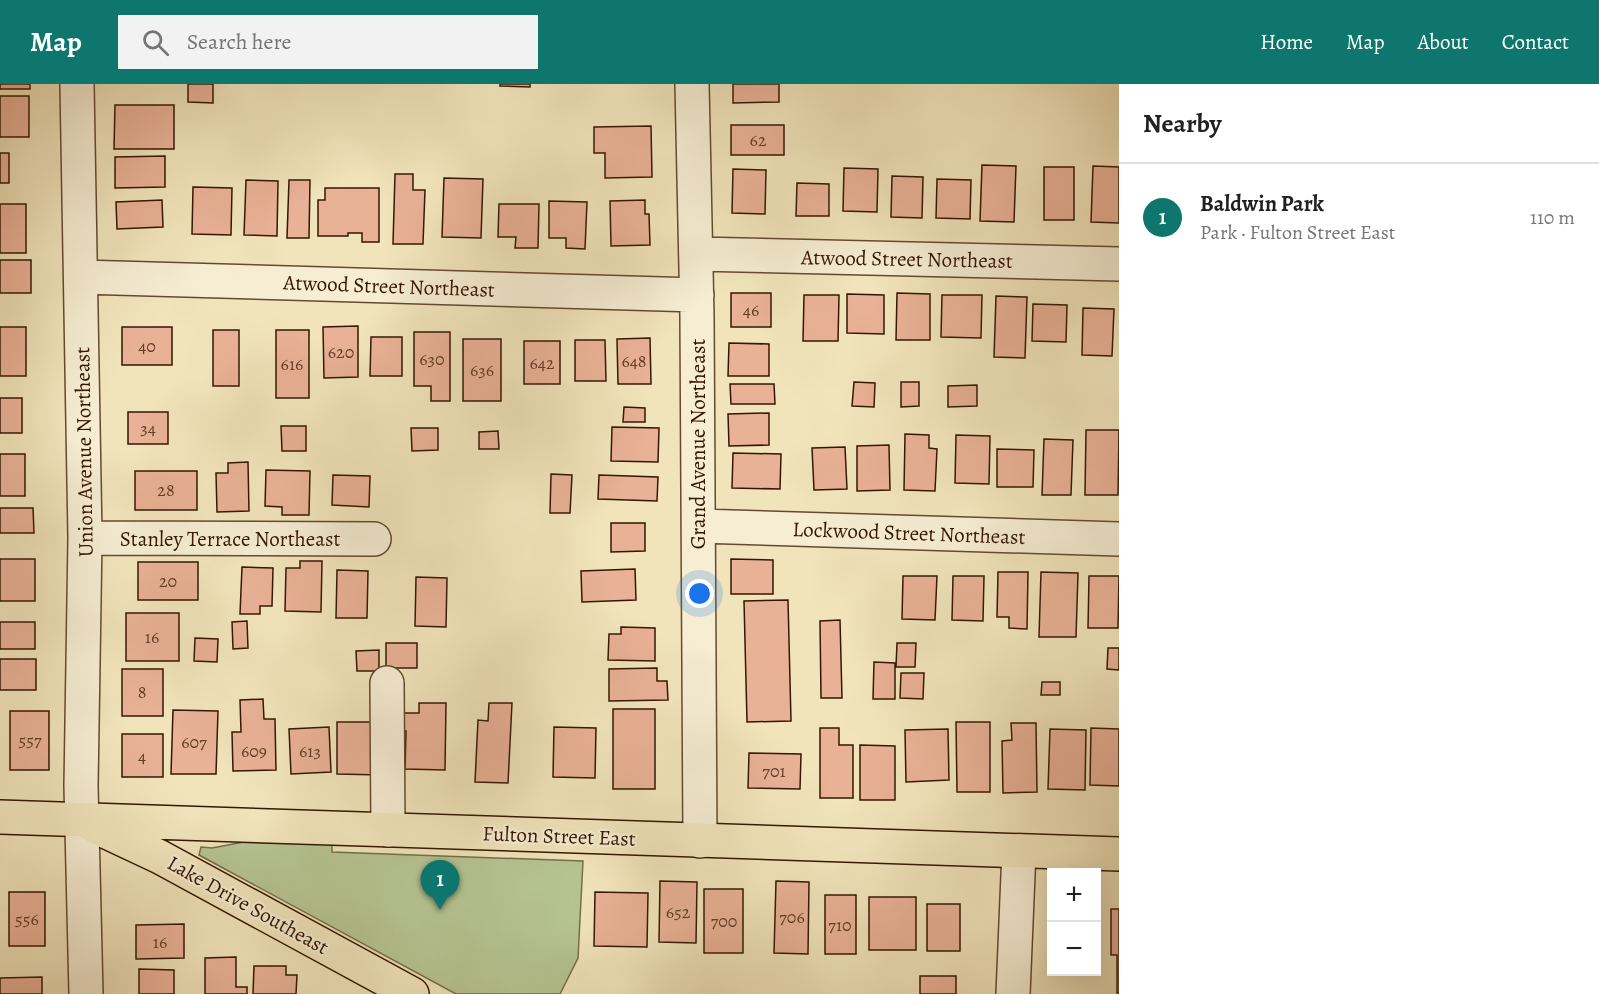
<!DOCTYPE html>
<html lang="en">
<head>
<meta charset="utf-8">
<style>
	:root { --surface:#fff; --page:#f2f2f2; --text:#202124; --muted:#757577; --line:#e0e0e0; --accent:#0f766e }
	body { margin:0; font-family:Alegreya,serif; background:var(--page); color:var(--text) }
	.controls { position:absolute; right:18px; bottom:18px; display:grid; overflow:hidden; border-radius:0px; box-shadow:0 6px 24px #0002 }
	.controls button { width:54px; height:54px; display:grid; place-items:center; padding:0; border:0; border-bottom:2px solid var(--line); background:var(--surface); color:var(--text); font:30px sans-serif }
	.you { position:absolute; left:700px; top:510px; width:21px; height:21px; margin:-15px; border:4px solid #fff; border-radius:50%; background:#1a73e8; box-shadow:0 0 0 9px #1a73e833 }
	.badge { display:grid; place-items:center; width:39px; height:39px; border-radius:50%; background:var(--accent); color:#fff; font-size:20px; font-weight:700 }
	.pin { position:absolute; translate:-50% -50px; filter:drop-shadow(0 2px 3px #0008) }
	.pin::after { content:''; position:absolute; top:32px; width:21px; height:18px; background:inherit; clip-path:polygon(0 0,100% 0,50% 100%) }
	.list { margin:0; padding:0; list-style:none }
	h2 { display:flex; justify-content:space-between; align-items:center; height:78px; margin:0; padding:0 24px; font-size:26px }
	h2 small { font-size:20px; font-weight:400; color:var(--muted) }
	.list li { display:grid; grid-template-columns:39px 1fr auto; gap:18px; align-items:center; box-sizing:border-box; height:108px; padding:0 24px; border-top:2px solid var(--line) }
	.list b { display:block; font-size:22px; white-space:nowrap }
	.list p { margin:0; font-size:20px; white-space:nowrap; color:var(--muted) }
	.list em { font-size:20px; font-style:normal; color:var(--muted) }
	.icon { flex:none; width:33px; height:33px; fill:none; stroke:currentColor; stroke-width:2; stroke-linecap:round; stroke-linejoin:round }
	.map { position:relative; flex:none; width:1119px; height:910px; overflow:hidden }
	header { display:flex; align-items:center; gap:36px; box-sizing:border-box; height:84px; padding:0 30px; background:var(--accent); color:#fff }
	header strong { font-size:28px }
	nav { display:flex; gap:33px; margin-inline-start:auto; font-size:21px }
	.search { width:420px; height:54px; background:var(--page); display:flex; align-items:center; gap:15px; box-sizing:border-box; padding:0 21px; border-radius:0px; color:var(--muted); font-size:22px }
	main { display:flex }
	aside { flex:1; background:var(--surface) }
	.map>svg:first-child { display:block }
	.green { fill:#b6c593; stroke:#766e4a; stroke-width:1.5 }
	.building { fill:#e9b196; stroke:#351700; stroke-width:1.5 }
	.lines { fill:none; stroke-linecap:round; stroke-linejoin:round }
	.minor-casing { stroke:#644a2f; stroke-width:36 }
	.major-casing { stroke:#351700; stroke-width:36 }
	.minor { stroke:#f6edd3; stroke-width:33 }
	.major { stroke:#f1e4bb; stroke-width:33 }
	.labels { text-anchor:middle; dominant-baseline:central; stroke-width:4.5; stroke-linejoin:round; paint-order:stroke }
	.number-label { font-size:18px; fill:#623e26 }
	.street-label { font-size:21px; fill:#351700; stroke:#f6edd3 }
</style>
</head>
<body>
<header>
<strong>Map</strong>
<div class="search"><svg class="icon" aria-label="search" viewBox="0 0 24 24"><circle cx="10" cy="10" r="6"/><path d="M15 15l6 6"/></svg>Search here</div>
<nav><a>Home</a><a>Map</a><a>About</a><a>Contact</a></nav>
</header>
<main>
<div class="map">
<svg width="1119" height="910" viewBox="0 0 1119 910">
	<rect width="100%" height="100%" fill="#f1e4bb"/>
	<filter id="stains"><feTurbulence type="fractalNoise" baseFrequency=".00333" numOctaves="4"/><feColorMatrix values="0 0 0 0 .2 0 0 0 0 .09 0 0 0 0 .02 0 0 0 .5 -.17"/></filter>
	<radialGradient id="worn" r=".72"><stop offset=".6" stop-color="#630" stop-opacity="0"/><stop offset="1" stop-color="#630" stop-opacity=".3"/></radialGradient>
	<!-- green -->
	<path class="green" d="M249 757 332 760V768L583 777 578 874 560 910H456L199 771 201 763 212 764Z"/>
	<!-- building -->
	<path class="building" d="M0 0H30V5H0Z
		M188 0H213V19L188 18Z
		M500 0H530V3L500 2Z
		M733 0H779V18L733 19Z
		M0 12H29V53H0Z
		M115 21H174V65H114Z
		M731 41H784V71H731Z
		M651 42 652 93 605 94V69H594V43Z
		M0 69H9V99H0Z
		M165 72V103L115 104V73Z
		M982 81 1016 82 1014 138 980 137Z
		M1093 82 1119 83V139L1091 138Z
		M1044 83H1074V136H1044Z
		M844 84 878 85 877 128 843 127Z
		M733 85 766 86 765 130 732 129Z
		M395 90H413V106H425L423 160H393Z
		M892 92 923 93 922 134 891 133Z
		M444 94 483 95 481 154 442 153Z
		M937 95 971 96 970 135 936 134Z
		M246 96 278 97 277 152 244 151Z
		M289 96H310L309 154H287Z
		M797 99 829 100V132H796Z
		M193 103 232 104 231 151 192 150Z
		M325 104H379V158H362V149H348V152H318V116H325Z
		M162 116 163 143 117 145 116 118Z
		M645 116V130H649L650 161 611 162 610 117Z
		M549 117 587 118 585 165 566 164V154H549Z
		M0 120H26V169H0Z
		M499 120H539L538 164H515L516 153H498Z
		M0 176H31V209H0Z
		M731 209H771V243H731Z
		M897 209 930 210V256H896Z
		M847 210 884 211V250L847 249Z
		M804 211H839L838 257H803Z
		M942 211H982L981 254 941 253Z
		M996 212 1027 213 1025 274 994 273Z
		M1033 220 1067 221 1066 258 1032 257Z
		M1083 224 1114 225 1112 272 1082 271Z
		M358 242V293L324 294 323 243Z
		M0 243H26V292H0Z
		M122 243H172V281H122Z
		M213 246H239V302H213Z
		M276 246H309V314H276Z
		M414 248H450V317H431V302H414Z
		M371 253H402V292H370Z
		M650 254 651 300H618L617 255Z
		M463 255H501V317H463Z
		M575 256H605L606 297H575Z
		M524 257H560V300H524Z
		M729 259 769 260V292H728Z
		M854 298 875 299 874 323 852 322Z
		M901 298H919V322L901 323Z
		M730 300H774L775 320H731Z
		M977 301V322L948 323V302Z
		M0 314H22V349H0Z
		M624 323 645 324V338H623Z
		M128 328H168V360H128Z
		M769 329V361L729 362 728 330Z
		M281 342H306V367H282Z
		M612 343 659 344 658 378 611 377Z
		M411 344H438V366L412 367Z
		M1086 346H1119L1118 411H1085Z
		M498 347 499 365H479V348Z
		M905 350 929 351V364L937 365 935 407 904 406Z
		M956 351 990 352 989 400 955 399Z
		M1044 355 1073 356 1071 411H1042Z
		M889 361 890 406 857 407V362Z
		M845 363 847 405 814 406 812 364Z
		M997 365 1034 366 1033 403H997Z
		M733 369 781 370 780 405 732 404Z
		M0 370H25V412H0Z
		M248 378 249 427 217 428 216 389H228V379Z
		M266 386 310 387 309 431H282V423L265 422Z
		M135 387H197V426H135Z
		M551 390 572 391 570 429H550Z
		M333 391 370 392 369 423 332 421Z
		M599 391 658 393 657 417 598 415Z
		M0 424H33L34 449H0Z
		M611 439H645V467L611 468Z
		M0 475H35V517H0Z
		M731 475 773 476V510H731Z
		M300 477H322L321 528 285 527 286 484H300Z
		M138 478H198V516H138Z
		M242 483 273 484 272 522H260V530H240Z
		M635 485 636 516 582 518 581 487Z
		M337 486 368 487 367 534H336Z
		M998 488H1028L1027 545 1009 544V533H997Z
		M1041 488 1078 489 1076 553H1039Z
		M903 492H937L935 536 902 535Z
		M953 492H984L983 537 952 536Z
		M1089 492H1119L1118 544H1088Z
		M416 493 447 494 446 543 415 542Z
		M788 516 791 637 747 638 744 517Z
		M126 529H179V577H126Z
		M840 536 842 614H821L820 537Z
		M247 537 248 564 233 565 232 538Z
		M0 538H35V565H0Z
		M621 543 655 544V577L608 576 609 550H621Z
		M195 554 218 555 217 578 194 577Z
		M386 559H417V584H386Z
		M897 559H916L915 583H896Z
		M1108 564H1119V586L1107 585Z
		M379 566V587H357L356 567Z
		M0 575H36V606H0Z
		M874 578 895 579V615H873Z
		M657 584V597H667L668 616 609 617V585Z
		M122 585H163V632H122Z
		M901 589H924L923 615 900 614Z
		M1042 598H1060V611H1041Z
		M263 615 264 635H275L276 686 233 687 232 648H241L240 616Z
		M419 619H446L445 686 405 685 406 647H398V629H419Z
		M489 619H512L508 699 475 698 478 636 488 637Z
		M613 625H655V705H613Z
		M173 626 218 627 216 690H171Z
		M10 627H49V686H10Z
		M337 638H382L381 691 337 690Z
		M956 638H990V708H957Z
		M1011 639H1036L1037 708 1003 709 1002 657 1012 656Z
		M329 643 331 688 291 690 289 645Z
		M554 643 596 644 595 694 553 693Z
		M820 644H839V661H853V714H820Z
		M1091 644 1119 645V702L1090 701Z
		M948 645 949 696 906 698 905 646Z
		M1050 645 1086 646 1085 706 1048 705Z
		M122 650H163V693H122Z
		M860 661 895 662V716H860Z
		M749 669 801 670 800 705 748 704Z
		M660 797 697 798 696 859 659 858Z
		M776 797 809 798 808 870 774 869Z
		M704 805H743V869H704Z
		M9 808H45V862H9Z
		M595 808 648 809 647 863 594 862Z
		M825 811H856V870H825Z
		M869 813H916V866H869Z
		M927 820H960V867H927Z
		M1111 825H1119V909H1117V871H1111Z
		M184 840V874L136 875V841Z
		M236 873V903H247V910H205V874Z
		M254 882H286V891H297L296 910H253Z
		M139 885 174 886V910H139Z
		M920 892H956V910H920Z
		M42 893V910H0V894Z"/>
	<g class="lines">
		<!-- minor casing -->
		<g class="minor-casing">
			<path id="minor" d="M77 0 85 454 81 702 86 910
				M692 0 697 232 700 757
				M696 170 1119 180
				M81 193 697 211
				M699 442 1119 455
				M85 454 374 455
				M387 599 388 746
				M1013 910 1019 767"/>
		</g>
		<!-- major casing -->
		<g class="major-casing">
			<path id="major" d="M0 733 1119 770
				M94 742 160 773 412 910"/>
		</g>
		<!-- minor -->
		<use href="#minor" class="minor"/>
		<!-- major -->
		<use href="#major" class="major"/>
	</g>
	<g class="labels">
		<!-- number labels -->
		<g class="number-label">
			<text x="758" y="56">62</text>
			<text x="751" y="226">46</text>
			<text x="147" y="262">40</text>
			<text x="341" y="268">620</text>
			<text x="432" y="275">630</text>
			<text x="634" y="277">648</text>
			<text x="542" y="279">642</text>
			<text x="292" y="280">616</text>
			<text x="482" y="286">636</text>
			<text x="148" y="344">34</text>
			<text x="166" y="406">28</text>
			<text x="168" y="497">20</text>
			<text x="152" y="553">16</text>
			<text x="142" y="608">8</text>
			<text x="30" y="656">557</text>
			<text x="194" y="658">607</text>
			<text x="254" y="667">609</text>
			<text x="310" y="667">613</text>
			<text x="142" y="672">4</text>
			<text x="774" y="687">701</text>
			<text x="678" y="828">652</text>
			<text x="792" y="833">706</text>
			<text x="27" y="835">556</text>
			<text x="724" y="837">700</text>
			<text x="840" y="841">710</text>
			<text x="160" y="858">16</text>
		</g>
		<!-- street labels -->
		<g class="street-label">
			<text transform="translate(907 175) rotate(1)">Atwood Street Northeast</text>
			<text transform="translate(389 202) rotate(2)">Atwood Street Northeast</text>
			<text transform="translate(698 360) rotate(-90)">Grand Avenue Northeast</text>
			<text transform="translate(84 368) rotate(-91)">Union Avenue Northeast</text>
			<text transform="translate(909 449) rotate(2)">Lockwood Street Northeast</text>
			<text x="230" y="455">Stanley Terrace Northeast</text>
			<text transform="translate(559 752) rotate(2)">Fulton Street East</text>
			<text transform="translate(248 821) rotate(29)">Lake Drive Southeast</text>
		</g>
	</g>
	<rect width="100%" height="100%" filter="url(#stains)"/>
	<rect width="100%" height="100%" fill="url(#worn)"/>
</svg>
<div class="controls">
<button>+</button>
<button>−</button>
</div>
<div class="you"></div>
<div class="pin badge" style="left:440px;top:826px">1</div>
</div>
<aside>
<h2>Nearby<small></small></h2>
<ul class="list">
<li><span class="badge">1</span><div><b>Baldwin Park</b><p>Park · Fulton Street East</p></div><em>110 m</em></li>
</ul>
</aside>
</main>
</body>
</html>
